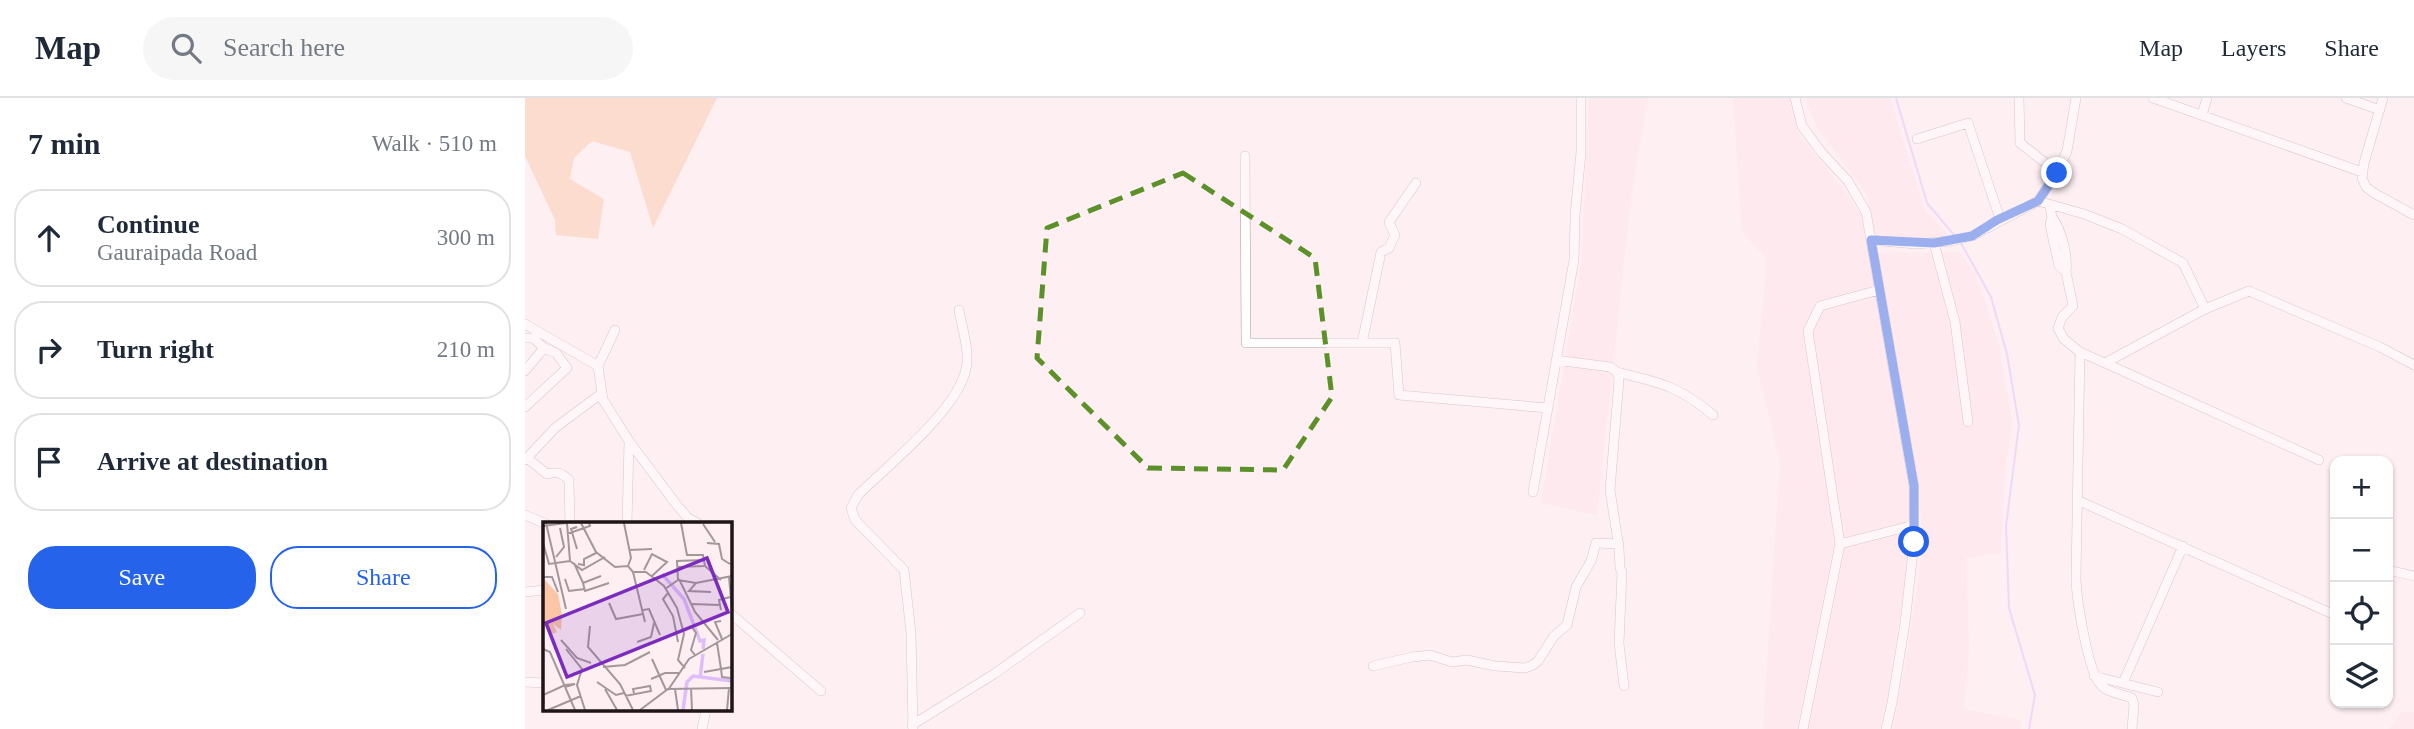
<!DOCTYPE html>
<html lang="en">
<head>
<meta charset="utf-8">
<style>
	:root { --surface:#fff; --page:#f6f6f7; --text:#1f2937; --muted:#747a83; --line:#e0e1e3; --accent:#2563eb }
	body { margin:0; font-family:"Times New Roman",serif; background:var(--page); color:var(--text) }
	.controls { position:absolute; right:21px; bottom:21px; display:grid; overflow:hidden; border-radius:14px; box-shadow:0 2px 5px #0004 }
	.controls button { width:63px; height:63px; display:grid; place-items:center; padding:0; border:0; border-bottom:2px solid var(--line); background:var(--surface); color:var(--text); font:35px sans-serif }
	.stop { position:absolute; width:21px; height:21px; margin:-16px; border:5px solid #2563eb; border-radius:50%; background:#fff }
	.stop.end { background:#2563eb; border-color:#fff; box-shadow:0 2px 7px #0008 }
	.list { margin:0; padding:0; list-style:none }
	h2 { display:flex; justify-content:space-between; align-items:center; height:91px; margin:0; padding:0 28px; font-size:30px }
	h2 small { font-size:23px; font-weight:400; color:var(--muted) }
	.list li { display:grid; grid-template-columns:46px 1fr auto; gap:21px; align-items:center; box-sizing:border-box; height:98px; margin:0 14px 14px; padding:0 14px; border:2px solid var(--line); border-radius:28px }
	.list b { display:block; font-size:26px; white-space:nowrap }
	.list p { margin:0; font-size:23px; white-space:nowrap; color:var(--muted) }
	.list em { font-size:23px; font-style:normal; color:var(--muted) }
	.actions { display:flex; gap:14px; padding:21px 28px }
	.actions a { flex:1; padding:16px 0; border:2px solid var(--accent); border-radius:28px; text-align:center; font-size:24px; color:var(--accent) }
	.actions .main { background:var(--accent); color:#fff }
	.icon { flex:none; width:38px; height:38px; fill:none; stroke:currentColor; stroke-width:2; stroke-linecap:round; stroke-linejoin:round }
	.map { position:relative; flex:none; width:1889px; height:631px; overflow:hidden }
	header { display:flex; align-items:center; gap:42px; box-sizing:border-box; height:98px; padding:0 35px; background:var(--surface); border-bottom:2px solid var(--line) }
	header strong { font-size:33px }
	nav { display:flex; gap:38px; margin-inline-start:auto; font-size:24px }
	.search { width:490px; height:63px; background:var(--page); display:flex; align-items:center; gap:18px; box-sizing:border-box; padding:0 24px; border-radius:38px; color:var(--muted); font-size:26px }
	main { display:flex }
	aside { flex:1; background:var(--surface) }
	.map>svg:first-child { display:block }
	.built { fill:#fce3e9 }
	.green { fill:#fac6a5 }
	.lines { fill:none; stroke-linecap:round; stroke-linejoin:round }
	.stream { stroke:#dfbdfa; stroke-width:2 }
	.minor-casing { stroke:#b1939a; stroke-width:10 }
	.minor { stroke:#fff; stroke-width:9 }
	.route { stroke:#2563eb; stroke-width:9 }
	.marked { fill:none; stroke:#5c912a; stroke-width:5; stroke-dasharray:14 9; stroke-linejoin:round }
	.inset-river { fill:none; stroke:#dfbdfa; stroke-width:3.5 }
	.inset-road { fill:none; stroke:#a4979a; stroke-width:2 }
	.view { fill:#7b2cbf; fill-opacity:0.15; stroke:#7b2cbf; stroke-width:3.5 }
	.inset-edge { fill:none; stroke:#1f1417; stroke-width:3.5 }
</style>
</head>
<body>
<header>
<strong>Map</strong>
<div class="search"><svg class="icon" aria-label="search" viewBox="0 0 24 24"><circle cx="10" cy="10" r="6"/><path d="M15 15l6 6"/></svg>Search here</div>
<nav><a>Map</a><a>Layers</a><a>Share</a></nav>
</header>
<main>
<aside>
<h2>7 min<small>Walk · 510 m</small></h2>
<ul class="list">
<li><svg class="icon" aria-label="ahead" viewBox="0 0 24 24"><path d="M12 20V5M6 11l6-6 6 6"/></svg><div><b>Continue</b><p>Gauraipada Road</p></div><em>300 m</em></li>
<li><svg class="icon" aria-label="right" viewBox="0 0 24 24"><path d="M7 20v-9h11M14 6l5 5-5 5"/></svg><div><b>Turn right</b></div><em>210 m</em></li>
<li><svg class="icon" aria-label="arrive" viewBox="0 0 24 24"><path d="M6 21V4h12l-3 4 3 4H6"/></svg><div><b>Arrive at destination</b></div></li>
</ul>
<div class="actions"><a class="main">Save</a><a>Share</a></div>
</aside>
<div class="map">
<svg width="1889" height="631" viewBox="0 0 1889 631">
	<rect width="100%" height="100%" fill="#fdeff2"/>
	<!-- built -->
	<path class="built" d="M1064 0H1123L1106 99 1072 417 1016 405 1057 159Z
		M1208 0H1264L1275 38 1326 101 1339 123 1387 396 1386 444 1361 611 1355 631H1238L1255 364 1232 269 1242 161 1217 134Z
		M1281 0H1365L1400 112 1424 138 1386 141 1349 136 1341 95 1291 28Z
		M1434 154 1451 176 1474 247 1487 325 1481 365 1476 455 1441 460 1444 551 1439 611 1496 622 1495 631H1367L1380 568 1398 449 1394 389 1353 155Z
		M1877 614H1889V631H1864Z"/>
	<!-- green -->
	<path class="green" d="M0 0H192L128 130 105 54 67 43 49 60 45 81 79 101 73 141 31 137 30 122 0 58Z"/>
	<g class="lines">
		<!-- stream -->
		<path class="stream" d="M1371 0 1402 105 1430 138
			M1436 145 1466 199 1482 256 1494 327 1481 428 1484 510 1510 597 1504 631"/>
		<!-- minor casing -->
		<g class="minor-casing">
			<path id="minor" d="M1270 0 1277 28 1297 55 1323 83 1341 114 1389 389V444L1380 525 1367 605 1361 631
				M1494 0 1495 45 1532 74
				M1628 0 1837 74
				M1821 0 1855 12
				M1858 0 1839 65 1837 80 1841 89 1849 95 1889 117
				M1677 17 1682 0
				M1392 41 1443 25 1475 121
				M720 58 721 245H870L874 297 1023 310
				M1513 103 1532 74 1542 53 1551 0
				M1524 106 1527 119 1525 127 1534 168 1541 174 1548 208 1537 219 1533 230 1539 241 1555 254 1551 478C1551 499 1563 575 1576 587 1583 595 1597 596 1607 600L1609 607 1607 631
				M1527 119C1537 133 1543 158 1541 174
				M1346 142 1391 146 1426 143 1447 138 1513 103 1559 116 1597 131 1658 165 1680 211 1724 193 1855 249 1889 267
				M1409 145 1430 224 1443 324
				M1680 211 1580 265 1794 362
				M0 226 73 268
				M90 232 73 268 78 302 104 343 151 406 163 420 174 426
				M0 240H8L19 250 0 273
				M837 245 856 154 864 150 870 137 864 124 891 85
				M1555 254 1580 265
				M1031 262 1085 269 1092 274 1094 282 1085 392 1094 450 1095 470 1097 474 1094 545 1099 588
				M1092 274C1134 284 1154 288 1188 317
				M0 309 42 270 31 255 19 250
				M2 360 22 376C32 373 37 375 44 382L45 426
				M0 362 30 330 77 295
				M1008 394 1049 162 1050 118 1056 54V0
				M1552 402 1810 517
				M0 417 21 426
				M102 426 104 343
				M1315 446 1389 427
				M1863 472 1889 478
				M0 494 19 492
				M205 515 296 593
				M848 568 887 559 905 557 927 564 942 562 970 568 1000 570 1008 567 1013 563 1029 538 1042 527 1051 489 1066 463 1071 445 1094 446
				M1569 578 1633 594
				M0 584 19 585
				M1598 585 1658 448
				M387 627 469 576 555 515
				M177 631 181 612
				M388 631 386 535 379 472 330 422 326 410 333 397C363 367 432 313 441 271 445 253 437 230 434 212
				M1278 631 1315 446 1283 233 1295 208 1354 192"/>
		</g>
		<!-- minor -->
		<use href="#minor" class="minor"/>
	</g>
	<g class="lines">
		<!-- route -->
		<path class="route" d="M1389 444V388L1346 142 1409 145 1447 138 1472 122 1513 103 1532 75"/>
	</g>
	<!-- marked area -->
	<path d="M0 0H1889V631H0ZM658 75 790 160 807 299 758 372 623 370 512 260 522 130Z" fill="#fdeff2" fill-opacity=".55" fill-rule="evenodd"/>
	<path class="marked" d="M658 75 790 160 807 299 758 372 623 370 512 260 522 130Z"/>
	<!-- overview -->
	<g transform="translate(18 424)">
		<rect width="189" height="189" fill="#fdeff2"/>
		<path d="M0 56 15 72 19 93 18 108 10 102 14 110 10 112 0 102Z" fill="#fac6a5"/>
		<path class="inset-river" d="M119 52 141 77 157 119 161 118 160 127M157 156 160 132M140 188 144 160 150 154 189 159"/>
		<path class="inset-road" d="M3 1 23 87M24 1 27 39M38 1 53 30 72 45 85 44 90 50 102 100M81 1 88 36 85 44M138 1 144 33H160L162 44 178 58M160 2 172 20M0 4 23 1M24 12 47 4 46 1M0 21 6 42 27 39 39 48 62 35M164 21 176 22 179 37 187 42M34 27 28 7 34 5M86 28 109 27M13 35 21 25 17 6M31 41 40 61 58 54M35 42 41 43V37L53 31M134 45 161 44M101 48 109 32 124 40 109 54M90 50H103L121 64 134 86 141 112 135 138 142 146M0 55H9L15 70M186 55 189 88M22 57 26 69 42 67M136 57 152 90 175 118M135 58 134 39 161 38M40 61 42 69 66 61M153 61 146 69 168 70M122 67 135 58 153 61 189 54M125 71 120 77 130 94 135 120M66 81 73 97 100 92M149 82 176 83M100 88 106 87 117 113M178 88 176 78 187 75M178 99 172 100 179 117M47 104 45 125 77 162 90 188M149 105 153 111 148 128 152 133M18 118 34 136 48 141M94 120 108 115 111 101M174 121 178 147 189 145M0 127 7 130 32 188M23 127 39 147 34 163 42 188M109 137 123 168M60 145 82 143 107 130M161 150 178 147 179 155 187 156M108 157 122 151H136M54 160 73 173 81 171M148 166 149 188M62 167 74 188M132 167 135 188M125 168 146 137 189 112M82 174 108 169 107 164 90 167 91 171M1 182 0 173 22 163 32 162 22 165M5 188 38 174M97 188 125 167 189 166M184 188 186 166"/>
		<path class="view" d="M164 36 185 90 24 155 3 101Z"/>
		<rect width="189" height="189" class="inset-edge"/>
	</g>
</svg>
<div class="controls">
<button>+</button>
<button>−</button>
<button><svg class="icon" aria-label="locate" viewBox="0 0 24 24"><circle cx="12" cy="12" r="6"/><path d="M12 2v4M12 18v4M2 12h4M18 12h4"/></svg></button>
<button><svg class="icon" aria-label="layers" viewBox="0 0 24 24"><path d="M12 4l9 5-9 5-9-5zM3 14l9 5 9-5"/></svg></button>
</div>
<div class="stop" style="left:1389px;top:444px"></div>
<div class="stop end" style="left:1532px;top:75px"></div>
</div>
</main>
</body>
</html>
